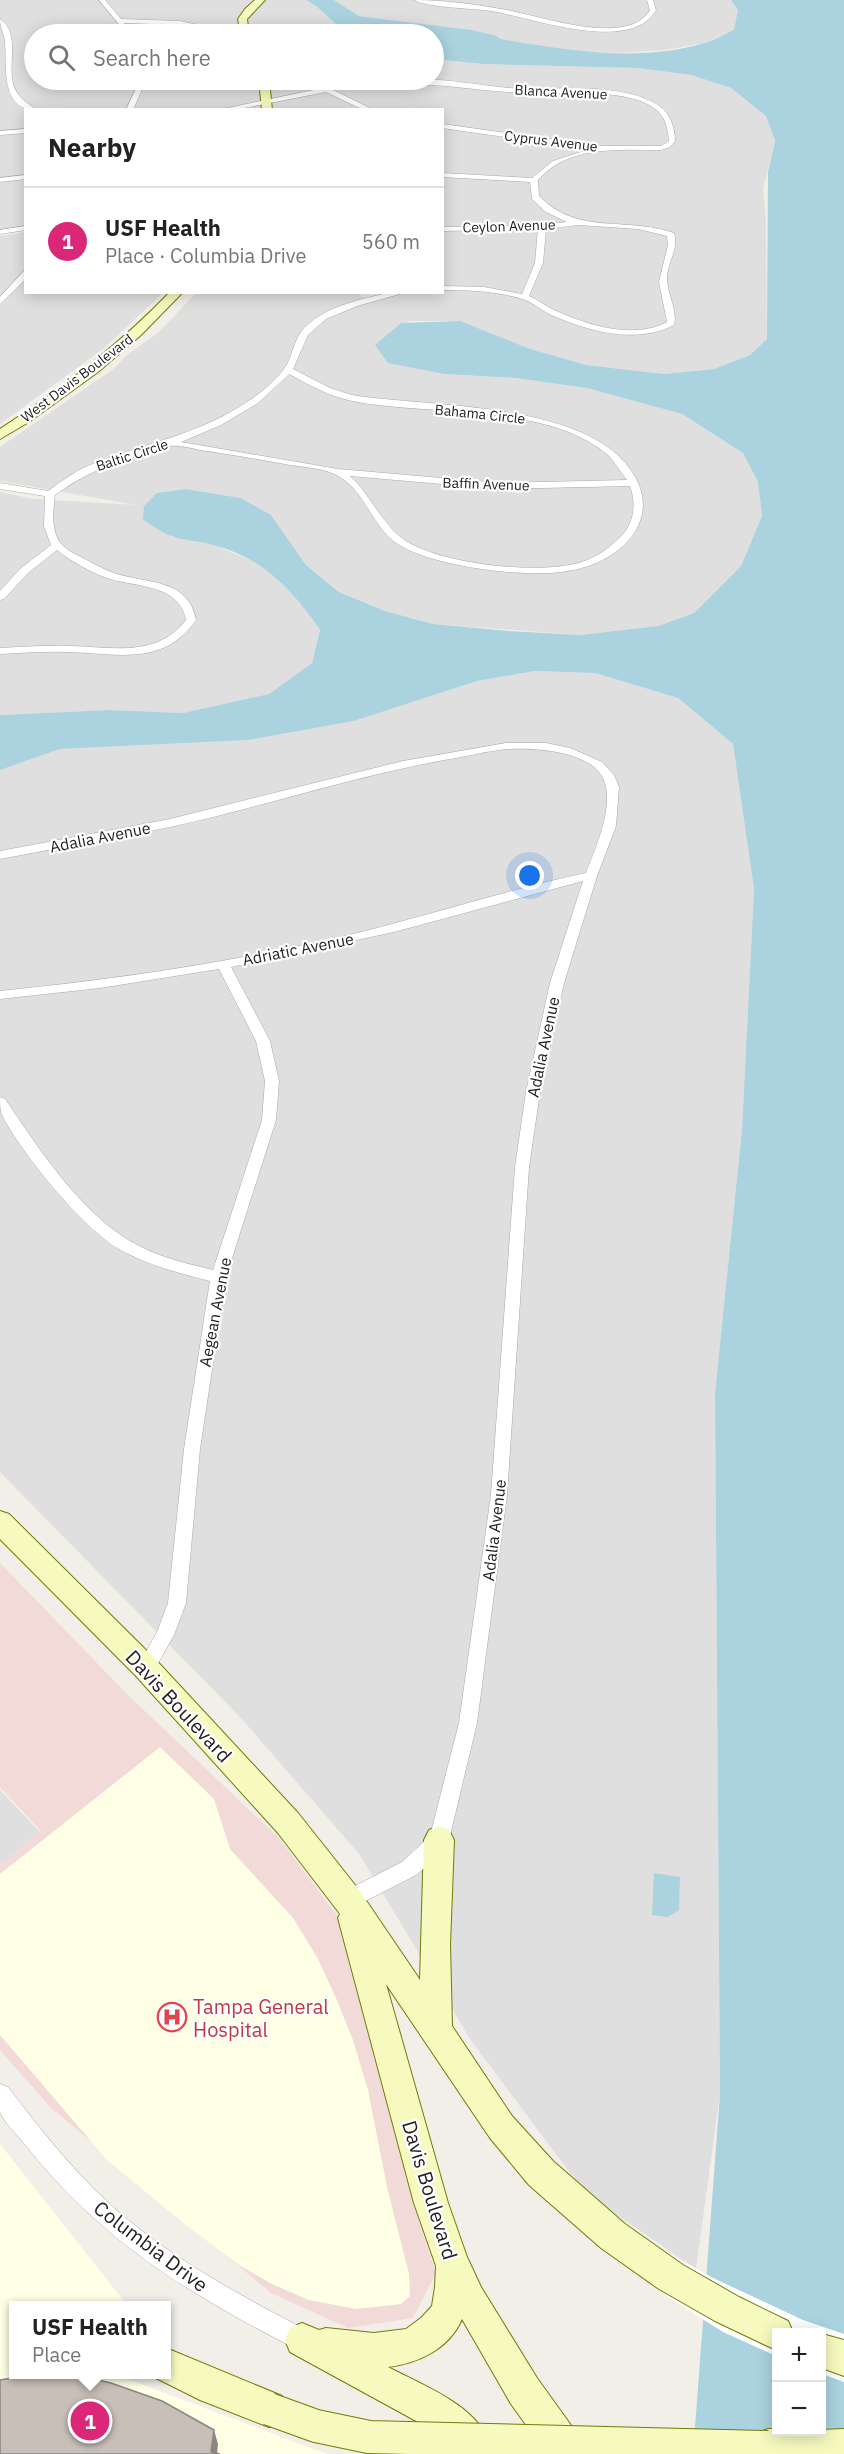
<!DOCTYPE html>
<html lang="en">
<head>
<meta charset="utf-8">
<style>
	:root { --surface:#fff; --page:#f2f2f2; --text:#222; --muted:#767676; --line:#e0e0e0; --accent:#db2777 }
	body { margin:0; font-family:"IBM Plex Sans",sans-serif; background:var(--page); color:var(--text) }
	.controls { position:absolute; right:18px; bottom:18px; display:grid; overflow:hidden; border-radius:0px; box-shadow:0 3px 15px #0003 }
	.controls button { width:54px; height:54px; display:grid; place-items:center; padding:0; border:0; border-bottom:2px solid var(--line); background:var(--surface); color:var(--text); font:30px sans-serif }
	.you { position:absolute; left:530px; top:876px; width:21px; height:21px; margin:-15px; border:4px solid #fff; border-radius:50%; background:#1a73e8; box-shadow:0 0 0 9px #1a73e833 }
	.badge { display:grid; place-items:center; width:39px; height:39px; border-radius:50%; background:var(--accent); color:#fff; font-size:20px; font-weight:700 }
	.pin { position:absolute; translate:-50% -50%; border:3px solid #fff; box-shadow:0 2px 6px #0006 }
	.popup { position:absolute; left:9px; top:2301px; width:162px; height:78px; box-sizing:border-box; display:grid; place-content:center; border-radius:0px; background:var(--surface); filter:drop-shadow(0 2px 4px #0005); font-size:20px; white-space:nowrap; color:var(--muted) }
	.popup b { font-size:22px; color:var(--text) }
	.popup::after { content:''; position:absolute; left:50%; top:100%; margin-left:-12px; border:12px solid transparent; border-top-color:var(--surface) }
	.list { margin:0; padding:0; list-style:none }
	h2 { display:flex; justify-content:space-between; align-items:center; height:78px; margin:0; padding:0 24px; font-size:26px }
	h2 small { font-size:20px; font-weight:400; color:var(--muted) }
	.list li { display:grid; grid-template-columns:39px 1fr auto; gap:18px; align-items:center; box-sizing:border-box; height:108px; padding:0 24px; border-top:2px solid var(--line) }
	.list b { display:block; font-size:22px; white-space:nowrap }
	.list p { margin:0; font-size:20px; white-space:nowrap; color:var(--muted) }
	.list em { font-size:20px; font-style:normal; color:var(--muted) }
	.icon { flex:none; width:33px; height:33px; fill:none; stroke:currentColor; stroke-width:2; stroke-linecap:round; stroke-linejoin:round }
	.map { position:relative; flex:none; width:844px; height:2454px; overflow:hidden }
	.search { position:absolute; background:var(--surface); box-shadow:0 3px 15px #0003; left:24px; top:24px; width:420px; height:66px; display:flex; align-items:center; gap:15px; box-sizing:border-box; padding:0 21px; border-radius:33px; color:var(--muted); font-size:22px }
	.panel { position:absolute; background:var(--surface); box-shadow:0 3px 15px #0003; left:24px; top:108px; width:420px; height:186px; border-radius:0px }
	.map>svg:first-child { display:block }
	.residential { fill:#e0dfdf }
	.commercial { fill:#f2dad9 }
	.education { fill:#ffffe5 }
	.water { fill:#aad3df; fill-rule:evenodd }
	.pier { fill:#fff }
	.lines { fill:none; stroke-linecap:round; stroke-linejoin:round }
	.street-casing { stroke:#a9a9a9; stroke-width:1 }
	.secondary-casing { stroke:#707d05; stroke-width:2 }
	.street { fill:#fff; fill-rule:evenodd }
	.secondary { fill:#f7fabf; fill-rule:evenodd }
	.secondary-bridge-casing { stroke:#707d05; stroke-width:34; stroke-linecap:butt }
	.secondary-bridge { stroke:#f7fabf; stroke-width:32 }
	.shaded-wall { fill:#8b8681 }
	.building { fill:#c7bfb8; stroke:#8b8681; stroke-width:1.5 }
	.labels { text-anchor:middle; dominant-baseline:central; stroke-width:4.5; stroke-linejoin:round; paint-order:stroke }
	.far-street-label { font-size:14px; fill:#222; stroke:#fff }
	.street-label { font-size:16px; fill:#222; stroke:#fff }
	.near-street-label { font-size:20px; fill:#222; stroke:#fff }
	.near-health-label { font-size:20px; fill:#be3a42; stroke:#fff; text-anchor:start }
</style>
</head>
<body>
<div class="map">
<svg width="844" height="2454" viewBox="0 0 844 2454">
	<rect width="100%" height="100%" fill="#f2efe9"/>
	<!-- residential -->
	<path class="residential" d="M0 0H306L316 6 347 34H34V80H434V59L483 64 639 68 691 75 731 88 766 116 775 141 763 189 766 221 767 339 750 355 714 369 664 374 586 365 530 350 459 321H408L444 374 515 378 587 388 682 414 743 453 758 482 762 516 741 566 694 613 658 626 580 635 433 624 385 611 340 592 306 565 271 515 241 498 185 489 157 493 171 536 214 545 250 560 277 577 302 604 320 630 312 663 269 694 183 713 109 710 0 715V492L34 499 136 505 0 481V447L112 370 127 355 159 332 196 293 358 292 365 300 386 299 379 293 442 292V110H26L25 225 0 229Z
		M334 0H731L738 10 735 30 704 43 665 50 618 53 570 51 501 39 494 35 472 30 359 16Z
		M25 232 26 292 163 293 103 349 0 424V236Z
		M535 671 595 673 678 698 733 744 754 889 742 1129 715 1393 720 2094 696 2269 585 2193 470 2039 360 1855 241 1718 0 1472V770L60 749 249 740 354 721 477 681Z
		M0 1790 40 1832 0 1864Z"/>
	<!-- commercial -->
	<path class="commercial" d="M0 1563 130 1697 279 1838 354 1938 411 2196 436 2273 413 2318 348 2328 271 2293 50 2107 0 2050V1864L41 1831 0 1787Z"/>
	<!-- education -->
	<path class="education" d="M160 1747 214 1799 230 1849 293 1918 317 1957 336 1998 353 2040 368 2090 387 2187 409 2274 410 2296 401 2304 356 2309 309 2300 272 2284 239 2265 186 2225 107 2160 0 2035V1874Z
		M0 2144 127 2305 14 2306V2374L117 2375 327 2454H0Z"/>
	<!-- water -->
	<path class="water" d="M306 0H334L359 16 472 30 494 35 501 39C565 50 640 63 704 43 715 40 725 34 734 30L738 10 731 0H844V2454H693L720 2094 715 1393 742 1129 754 889 733 744 678 698 595 673 535 671 477 681 354 721 249 740 60 749 0 770V715L109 710 183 713 269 694 312 663 320 630C292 589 263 558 213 545 200 541 185 541 172 536 162 533 152 525 143 520L144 506 157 493 185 489 241 498 271 515 306 565 339 592 385 611 433 624 509 631 580 635 658 626 694 613 741 566 762 516 758 482 743 453 682 414 587 388 515 378 444 374 388 363 375 345 401 323 460 321 530 349 586 365 664 374 714 369 750 355 767 339 768 172 775 141 766 116 731 88 691 75 638 68 483 64 434 59V34H347L316 6ZM776 2332H822V2432H776Z
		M654 1873 680 1877 679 1910 668 1917 652 1915Z"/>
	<!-- pier -->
	<path class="pier" d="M624 2222 663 2250 713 2278 803 2320 844 2334V2382L822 2374V2332H776V2356L723 2332 674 2301 604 2249Z"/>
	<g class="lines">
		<!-- street casing -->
		<g class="street-casing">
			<path id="street" d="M99 0H105L121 19 180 21 240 34H230L180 25 124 23 133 34H127Z
				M414 0C443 0 473 4 501 9 535 14 628 49 650 10L647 0H653L656 10C631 55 531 17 491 11 471 8 430 8 414 0Z
				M0 19C24 36 2 73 18 94 22 101 30 104 36 110 0 110 7 65 5 42 4 33 0 27 0 19Z
				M140 80H146L133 110H126Z
				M361 80H370L333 90 374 110H364L326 92 234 110H218Z
				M407 80C437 77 477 85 508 88 553 91 618 81 658 105 670 112 675 128 675 141L670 147 661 150C619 150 568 145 538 180L539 196C578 236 625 216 674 233 679 248 668 262 667 276 666 293 678 309 674 325 635 345 587 331 549 314 541 310 534 303 525 300 499 291 470 290 442 290V286L484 287 522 294 535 263 538 229 442 231V227L542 225 567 222 546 212 532 199 530 182 442 177V173L532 178 553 161 590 149 442 128V124L601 146H661L669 141C668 130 666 119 658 111 630 86 561 95 526 93 500 92 474 89 447 86 435 85 417 86 407 80ZM578 225 638 229 667 236 668 245 659 282 667 322C633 340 587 325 554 310 546 306 538 300 529 296L543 263 546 229Z
				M26 129V133L0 135V131Z
				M26 175V179L0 182V178Z
				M26 226V230L0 234V230Z
				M23 272H26V279L0 304V297Z
				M391 292H407L357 306 326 319 308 335 293 369 330 388 352 395C430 408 604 400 639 485 647 505 642 526 628 541 602 569 562 575 525 573 491 572 415 562 390 538 372 521 364 494 343 479 327 467 304 468 285 464 257 459 228 454 200 450 191 448 179 445 170 446 160 447 150 452 141 455 107 465 84 474 55 495 53 510 51 527 59 541 64 549 73 553 81 557 92 563 103 569 114 573 146 584 189 578 196 620 164 666 119 654 70 652 46 651 23 653 0 654V648C23 647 47 645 70 646 112 647 157 658 186 620 180 585 138 587 110 579 92 573 72 562 57 550L28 573 4 599 0 600V591L20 569 51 545 44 526 45 496 0 489V483L48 491C63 480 78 469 95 463 149 442 201 434 250 400 261 393 276 380 284 369 292 359 293 343 301 332 322 306 360 300 391 292ZM289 374C309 385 329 396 352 401 426 416 548 403 608 455 615 462 621 472 627 480L499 483 338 469 181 442 221 425 258 403ZM350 476 499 489 630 486C637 505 634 527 617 540 607 550 596 557 582 562 540 575 451 565 411 544 384 530 372 496 350 476Z
				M506 743H546L570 748 602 762 614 775 619 787 616 826 597 876 564 983 540 1092 529 1167 507 1495 477 1723 449 1840 437 1857 416 1875 348 1910 341 1907 338 1900 341 1893 402 1862 430 1836 459 1723 491 1495 515 1167 526 1092 550 983 583 881 394 932 231 967 270 1041 279 1081 276 1120 226 1277 200 1449 186 1603 174 1635 152 1674 146 1676 140 1674 137 1668 157 1632 168 1603 184 1449 210 1281C179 1273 147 1265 119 1249 83 1228 21 1153 2 1115 0 1110 0 1103 0 1097L5 1099C37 1146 79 1211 130 1241 155 1256 184 1263 213 1270L262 1120 265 1081 256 1041 219 969 100 988 0 999V991C118 979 234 962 349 935 428 916 506 890 586 873 596 847 623 789 594 767 572 750 534 748 507 749 486 751 465 757 444 760 351 777 262 807 170 827 114 839 57 848 0 859V851L170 819 403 761Z
				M0 2084 8 2087C44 2134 81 2181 127 2219 183 2265 247 2299 310 2332L314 2340 310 2348 302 2352 294 2348C190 2294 106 2244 31 2152 24 2142 3 2122 0 2112 0 2104 0 2092 0 2084Z"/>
		</g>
		<!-- secondary casing -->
		<g class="secondary-casing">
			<path id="secondary" d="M255 0H265L247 19 249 34H241L238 19 245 9Z
				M259 80H269L272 110H262Z
				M170 292H183L141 335 98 372 29 422 0 439V429C62 389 119 345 170 292Z
				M0 1511 9 1514 156 1660 298 1813 359 1890 420 1980 424 1840 429 1830 439 1826 449 1830 454 1840 450 1945 452 2026 512 2116 553 2161 625 2224 683 2265 739 2297 788 2321 793 2332H776V2350L715 2321 659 2289 601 2248 529 2185 490 2138 386 1984 448 2203 467 2257 481 2287 537 2378 578 2435 583 2448 581 2454H547L511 2404 462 2319C449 2349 419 2363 388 2367 426 2387 475 2404 492 2446L489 2454H458L429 2428 290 2352 285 2340 290 2328 302 2323 319 2330 326 2328 374 2333 406 2329 421 2318 432 2306 435 2287 436 2266 414 2203 338 1918 340 1914 278 1833 136 1676 0 1539Z
				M822 2334 844 2340V2376L822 2368Z
				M166 2348 282 2396 287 2409 282 2422 269 2427 200 2400 154 2377 152 2374H166Z
				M768 2429H776V2432L844 2429V2454H753L750 2447 755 2434Z"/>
		</g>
		<!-- street -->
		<use href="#street" class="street"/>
		<!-- secondary -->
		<use href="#secondary" class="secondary"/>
		<!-- secondary-bridge casing -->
		<g class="secondary-bridge-casing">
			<path id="secondary-bridge" d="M269 2409 316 2426 369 2437 768 2447"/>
		</g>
		<!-- secondary-bridge -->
		<use href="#secondary-bridge" class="secondary-bridge"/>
	</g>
	<!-- shaded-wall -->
	<path class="shaded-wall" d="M214 2430 218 2444 217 2454 211 2452Z"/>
	<!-- building -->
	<path class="building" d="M24 2376H80L111 2383 162 2401 214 2430 211 2452 220 2454H0V2380Z"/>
	<!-- icons -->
	<defs>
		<g id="hospital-ring" transform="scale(1.5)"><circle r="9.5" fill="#fff" stroke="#e0444e" stroke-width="1.5"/><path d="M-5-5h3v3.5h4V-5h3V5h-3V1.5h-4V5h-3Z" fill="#e0444e"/></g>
	</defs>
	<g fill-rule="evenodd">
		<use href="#hospital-ring" x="172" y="2017"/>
	</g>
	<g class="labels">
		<!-- far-street labels -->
		<g class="far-street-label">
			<text transform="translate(561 92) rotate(3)">Blanca Avenue</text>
			<text transform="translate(551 141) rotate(7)">Cyprus Avenue</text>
			<text transform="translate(509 226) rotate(-2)">Ceylon Avenue</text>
			<text transform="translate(77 378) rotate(-37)">West Davis Boulevard</text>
			<text transform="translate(480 414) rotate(6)">Bahama Circle</text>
			<text transform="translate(132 455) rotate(-18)">Baltic Circle</text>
			<text transform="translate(486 484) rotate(2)">Baffin Avenue</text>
		</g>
		<!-- street labels -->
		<g class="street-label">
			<text transform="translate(100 837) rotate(-11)">Adalia Avenue</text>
			<text transform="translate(298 949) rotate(-11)">Adriatic Avenue</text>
			<text transform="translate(543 1047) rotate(-78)">Adalia Avenue</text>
			<text transform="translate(215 1312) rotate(-79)">Aegean Avenue</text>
			<text transform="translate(494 1530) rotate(-83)">Adalia Avenue</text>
		</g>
		<!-- near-street labels -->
		<g class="near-street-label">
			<text transform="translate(179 1706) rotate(47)">Davis Boulevard</text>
			<text transform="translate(430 2190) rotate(73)">Davis Boulevard</text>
			<text transform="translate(151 2246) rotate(37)">Columbia Drive</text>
		</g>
		<!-- near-health labels -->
		<g class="near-health-label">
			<text x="193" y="2006">Tampa General<tspan x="193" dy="23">Hospital</tspan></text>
		</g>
	</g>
</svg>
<div class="controls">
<button>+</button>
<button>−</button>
</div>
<div class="you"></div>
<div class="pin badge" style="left:90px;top:2421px">1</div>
<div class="popup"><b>USF Health</b>Place</div>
<div class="search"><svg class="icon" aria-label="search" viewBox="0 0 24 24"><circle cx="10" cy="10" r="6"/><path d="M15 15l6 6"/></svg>Search here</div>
<section class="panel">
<h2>Nearby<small></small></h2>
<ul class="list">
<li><span class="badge">1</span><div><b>USF Health</b><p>Place · Columbia Drive</p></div><em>560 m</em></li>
</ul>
</section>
</div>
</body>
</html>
